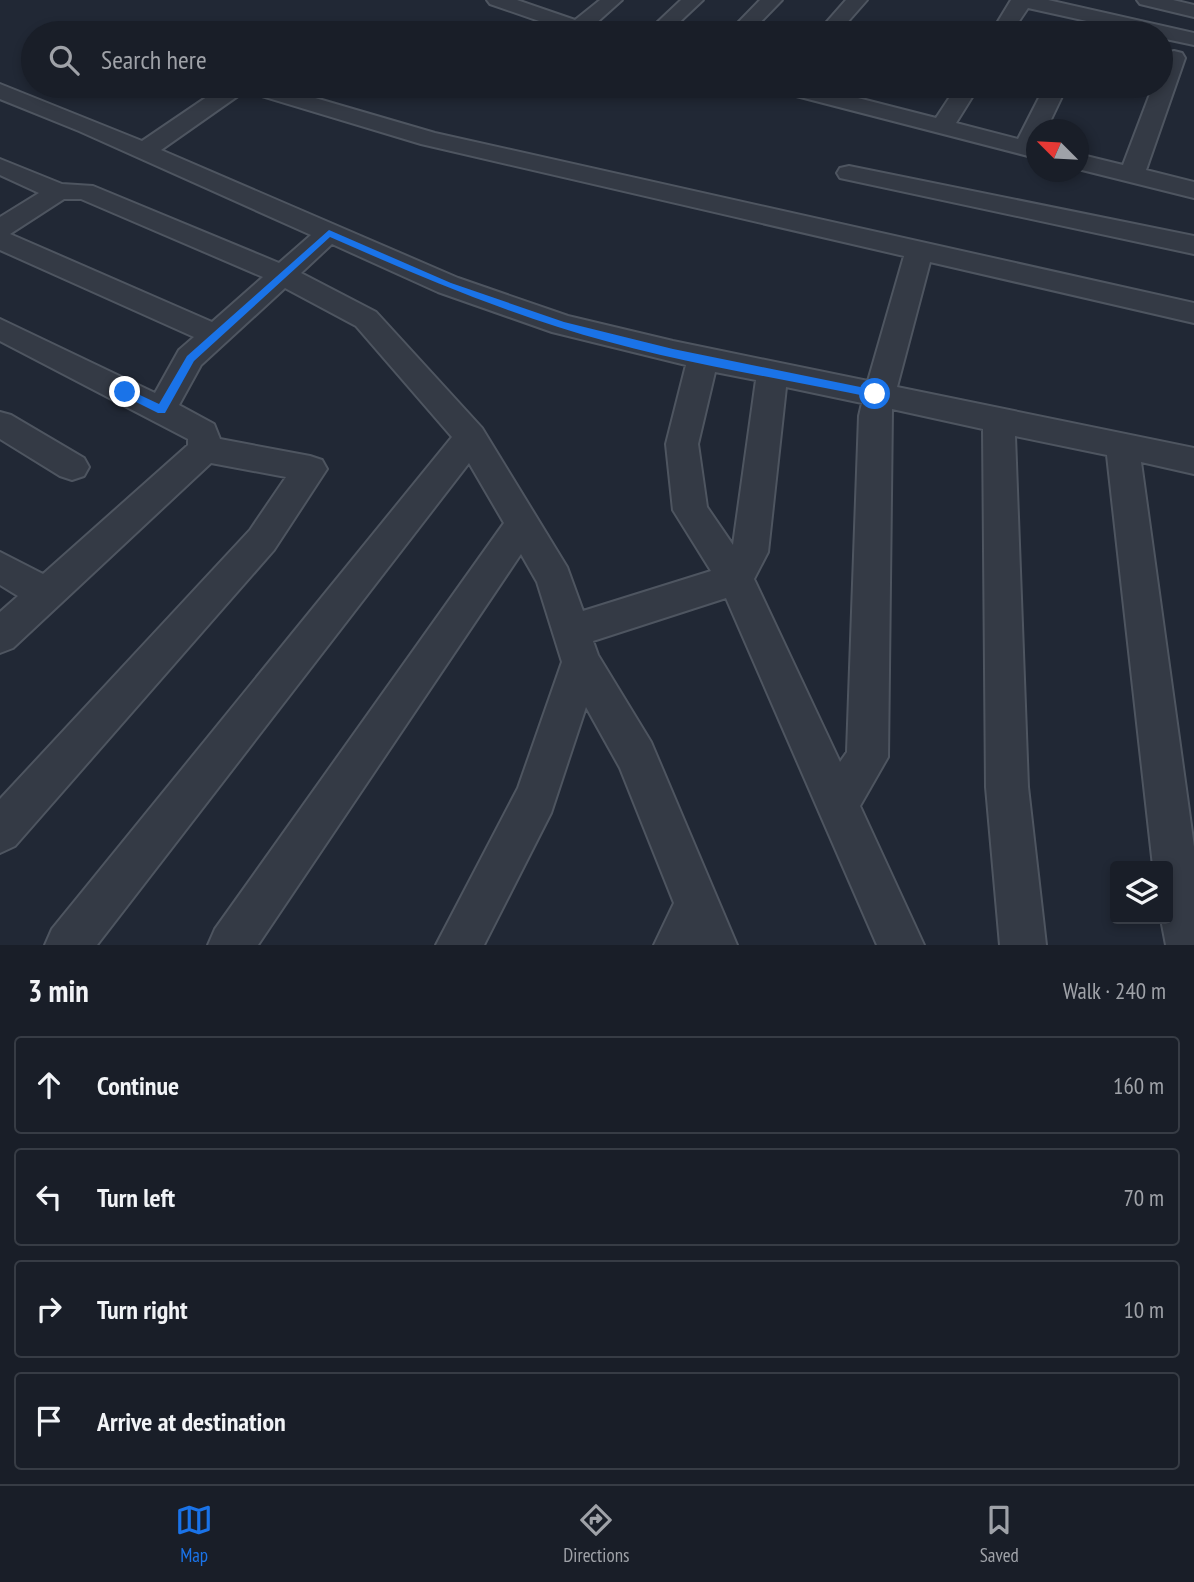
<!DOCTYPE html>
<html lang="en">
<head>
<meta charset="utf-8">
<style>
	:root { --surface:#191e28; --page:#222730; --text:#f1f3f6; --muted:#9fa2a8; --line:#373c45; --accent:#1a73e8 }
	body { margin:0; font-family:"PT Sans Narrow",sans-serif; background:var(--page); color:var(--text) }
	.controls { position:absolute; right:21px; bottom:21px; display:grid; overflow:hidden; border-radius:7px; box-shadow:0 4px 10px #0003 }
	.controls button { width:63px; height:63px; display:grid; place-items:center; padding:0; border:0; border-bottom:2px solid var(--line); background:var(--surface); color:var(--text); font:35px sans-serif }
	.compass { position:absolute; left:1026px; top:119px; width:63px; height:63px; border-radius:50%; background:var(--surface); box-shadow:0 4px 10px #0003; rotate:294deg }
	.stop { position:absolute; width:21px; height:21px; margin:-16px; border:5px solid #1a73e8; border-radius:50%; background:#fff }
	.stop.end { background:#1a73e8; border-color:#fff; box-shadow:0 2px 7px #0008 }
	.list { margin:0; padding:0; list-style:none }
	h2 { display:flex; justify-content:space-between; align-items:center; height:91px; margin:0; padding:0 28px; font-size:30px }
	h2 small { font-size:23px; font-weight:400; color:var(--muted) }
	.list li { display:grid; grid-template-columns:46px 1fr auto; gap:21px; align-items:center; box-sizing:border-box; height:98px; margin:0 14px 14px; padding:0 14px; border:2px solid var(--line); border-radius:7px }
	.list b { display:block; font-size:26px; white-space:nowrap }
	.list em { font-size:23px; font-style:normal; color:var(--muted) }
	.icon { flex:none; width:38px; height:38px; fill:none; stroke:currentColor; stroke-width:2; stroke-linecap:round; stroke-linejoin:round }
	.map { position:relative; flex:none; width:1194px; height:945px; overflow:hidden }
	.search { position:absolute; background:var(--surface); box-shadow:0 4px 10px #0003; left:21px; right:21px; top:21px; height:77px; display:flex; align-items:center; gap:18px; box-sizing:border-box; padding:0 24px; border-radius:38px; color:var(--muted); font-size:26px }
	.sheet { height:539px; background:var(--surface) }
	nav { display:flex; justify-content:space-around; align-items:center; box-sizing:border-box; height:98px; border-top:2px solid var(--line); background:var(--surface); font-size:19px; color:var(--muted) }
	nav a { display:grid; justify-items:center; gap:4px }
	nav .on { color:var(--accent) }
	.map>svg:first-child { display:block }
	.lines { fill:none; stroke-linecap:round; stroke-linejoin:round }
	.minor-casing { stroke:#4e5560; stroke-width:4 }
	.minor { fill:#343a45; fill-rule:evenodd }
	.route { fill:#1a73e8 }
</style>
</head>
<body>
<div class="map">
<svg width="1194" height="945" viewBox="0 0 1194 945">
	<rect width="100%" height="100%" fill="#212835"/>
	<g class="lines">
		<!-- minor casing -->
		<g class="minor-casing">
			<path id="minor" d="M487 0H517L575 20 600 0H622L593 26 601 29 604 33 571 32 490 4Z
				M681 0H703L668 33H646Z
				M760 0H782L750 33H728Z
				M846 0H867L838 33H817Z
				M1011 0H1048L1194 33V45L1161 38V33H1141L1028 8 1011 33H991Z
				M1137 0H1173L1194 5V17L1140 4Z
				M1174 51 1182 53 1185 58 1146 170 1194 182V198L1078 169V154L1123 165 1153 86H1161V64L1166 53Z
				M0 84 142 141 223 86H274L435 133 1194 303V323L930 262 897 387 1194 448V474L1141 462 1194 847V945H1166L1161 919H1168V866H1153L1107 455 1015 436 1028 787 1046 945H1000L986 787 983 429 892 409 888 757 860 806 924 945H877L726 598 593 641 598 655 651 742 737 945H654L674 903 620 768 586 707 551 813 484 945H436L518 788 562 662 537 582 521 554 258 945H208L215 929 504 523 469 463 97 945H45L52 929 452 437 356 326 285 288 201 365 179 405 214 424 220 439 310 456 322 460 327 469 274 550 15 846 0 853V799L250 530 286 477 211 463 13 648 0 653V612L18 596 0 585V552L43 574 188 445V439L0 341V319L155 393 179 350 194 337 0 250V217L39 193 0 175V159L62 184 93 186 279 263 311 235 79 131 0 99ZM245 91 421 144 904 256 868 381 673 341 568 316 458 278 161 150ZM64 199H81L263 277 212 322 10 234ZM332 244 438 292 552 332 686 365 666 444 673 510 711 571 583 611 567 567 482 428 376 312 301 273ZM715 372 756 380 733 545 707 507 698 444ZM786 387 862 403 859 416 847 752 840 762 754 579 768 552Z
				M774 86H811L936 118 957 86H979L956 123 1018 139 1045 86H1067L1046 130H1036V158L777 91Z
				M849 166 1194 236V254L840 178 837 173 840 168Z
				M0 412 11 415 84 458 89 467 84 476 72 480 60 476 0 439Z"/>
		</g>
		<!-- minor -->
		<use href="#minor" class="minor"/>
	</g>
	<!-- route -->
	<path class="route" d="M329 230 451 283 564 322 673 349 875 390 880 394 875 398C770 376 660 360 558 327 479 302 405 270 330 237L194 361 165 413H158L122 395 120 392 125 388 159 404 187 356Z"/>
</svg>
<div class="controls">
<button><svg class="icon" aria-label="layers" viewBox="0 0 24 24"><path d="M12 4l9 5-9 5-9-5zM3 14l9 5 9-5"/></svg></button>
</div>
<svg class="compass" viewBox="-18 -18 36 36"><path d="M0-13l5 13h-10z" fill="#e53935"/><path d="M0 13l5-13h-10z" fill="#9fa2a8"/></svg>
<div class="stop" style="left:875px;top:394px"></div>
<div class="stop end" style="left:125px;top:392px"></div>
<div class="search"><svg class="icon" aria-label="search" viewBox="0 0 24 24"><circle cx="10" cy="10" r="6"/><path d="M15 15l6 6"/></svg>Search here</div>
</div>
<section class="sheet">
<h2>3 min<small>Walk · 240 m</small></h2>
<ul class="list">
<li><svg class="icon" aria-label="ahead" viewBox="0 0 24 24"><path d="M12 20V5M6 11l6-6 6 6"/></svg><div><b>Continue</b></div><em>160 m</em></li>
<li><svg class="icon" aria-label="left" viewBox="0 0 24 24"><path d="M17 20v-9H6M10 6l-5 5 5 5"/></svg><div><b>Turn left</b></div><em>70 m</em></li>
<li><svg class="icon" aria-label="right" viewBox="0 0 24 24"><path d="M7 20v-9h11M14 6l5 5-5 5"/></svg><div><b>Turn right</b></div><em>10 m</em></li>
<li><svg class="icon" aria-label="arrive" viewBox="0 0 24 24"><path d="M6 21V4h12l-3 4 3 4H6"/></svg><div><b>Arrive at destination</b></div></li>
</ul>
</section>
<nav>
<a class="on"><svg class="icon" aria-label="map" viewBox="0 0 24 24"><path d="M3 6l6-2 6 2 6-2v14l-6 2-6-2-6 2zM9 4v14M15 6v14"/></svg>Map</a>
<a><svg class="icon" aria-label="directions" viewBox="0 0 24 24"><path d="M12 3l9 9-9 9-9-9zM9 14v-3h6M13 9l2 2-2 2"/></svg>Directions</a>
<a><svg class="icon" aria-label="saved" viewBox="0 0 24 24"><path d="M7 4h10v16l-5-4-5 4z"/></svg>Saved</a>
</nav>
</body>
</html>
